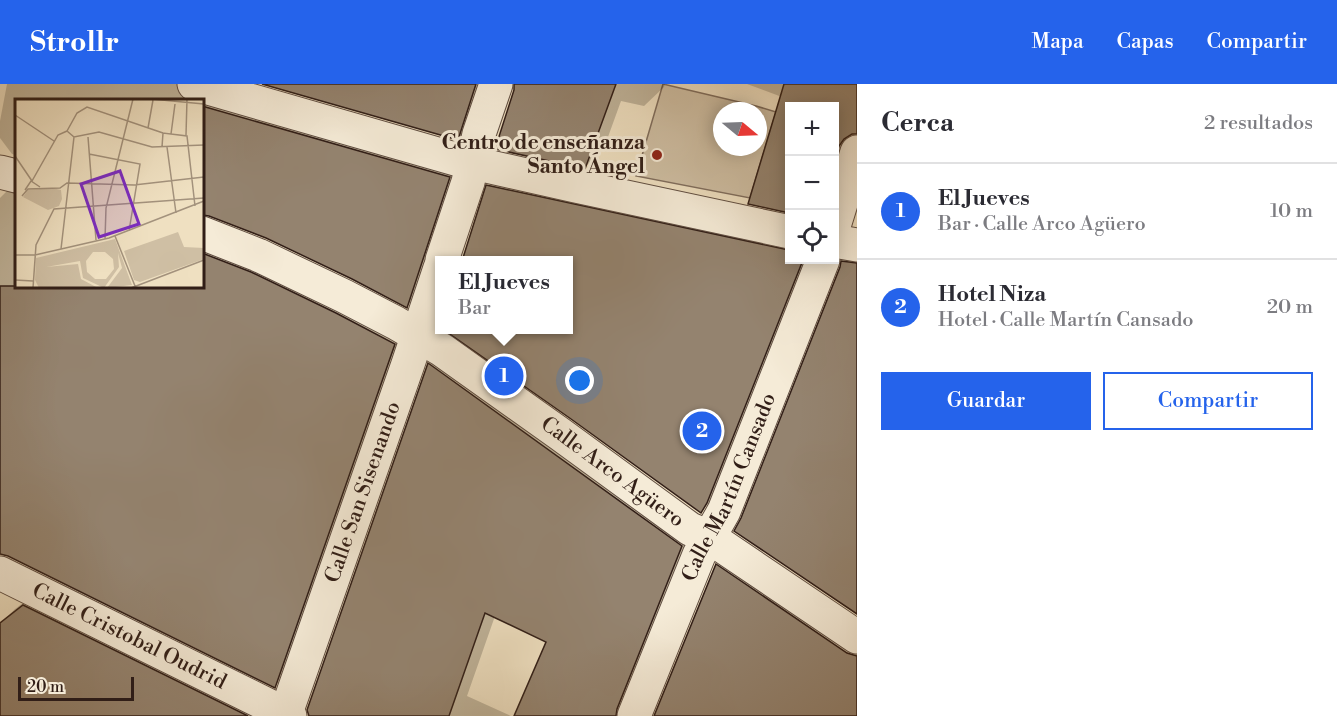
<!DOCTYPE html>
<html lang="es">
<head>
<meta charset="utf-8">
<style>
	:root { --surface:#fff; --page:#f7f7f7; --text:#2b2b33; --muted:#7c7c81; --line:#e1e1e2; --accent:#2563eb }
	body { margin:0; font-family:"Libre Bodoni",serif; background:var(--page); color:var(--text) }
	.controls { position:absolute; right:18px; top:18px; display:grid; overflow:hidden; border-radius:0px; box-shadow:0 3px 15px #0003 }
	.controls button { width:54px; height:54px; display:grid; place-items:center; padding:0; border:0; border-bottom:2px solid var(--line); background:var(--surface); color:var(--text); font:30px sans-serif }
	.compass { position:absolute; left:713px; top:18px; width:54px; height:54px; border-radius:50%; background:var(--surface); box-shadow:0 3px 15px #0003; rotate:109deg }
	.scale { position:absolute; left:18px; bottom:15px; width:116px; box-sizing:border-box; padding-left:6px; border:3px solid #311e17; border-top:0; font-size:16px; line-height:21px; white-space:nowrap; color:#311e17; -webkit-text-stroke:4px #f5ebd7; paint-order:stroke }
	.you { position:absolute; left:580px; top:297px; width:21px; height:21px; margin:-15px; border:4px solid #fff; border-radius:50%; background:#1a73e8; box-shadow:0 0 0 9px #1a73e833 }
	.badge { display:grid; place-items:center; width:39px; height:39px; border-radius:50%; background:var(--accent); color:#fff; font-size:20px; font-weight:700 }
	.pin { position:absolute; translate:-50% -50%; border:3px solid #fff; box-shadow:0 2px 6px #0006 }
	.popup { position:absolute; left:435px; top:172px; width:138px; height:78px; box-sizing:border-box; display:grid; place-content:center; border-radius:0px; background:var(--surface); filter:drop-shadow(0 2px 4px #0005); font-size:20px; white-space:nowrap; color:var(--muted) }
	.popup b { font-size:22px; color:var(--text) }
	.popup::after { content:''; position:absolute; left:50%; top:100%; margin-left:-12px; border:12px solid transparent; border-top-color:var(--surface) }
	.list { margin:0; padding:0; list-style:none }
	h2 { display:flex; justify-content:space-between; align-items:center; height:78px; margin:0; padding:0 24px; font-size:26px }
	h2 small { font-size:20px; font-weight:400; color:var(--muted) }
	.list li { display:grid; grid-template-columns:39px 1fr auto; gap:18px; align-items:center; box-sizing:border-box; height:96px; padding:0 24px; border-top:2px solid var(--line) }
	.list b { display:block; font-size:22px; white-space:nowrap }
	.list p { margin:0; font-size:20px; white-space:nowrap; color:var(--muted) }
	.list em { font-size:20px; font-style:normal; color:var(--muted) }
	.actions { display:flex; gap:12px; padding:18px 24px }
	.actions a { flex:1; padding:14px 0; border:2px solid var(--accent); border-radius:0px; text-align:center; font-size:21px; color:var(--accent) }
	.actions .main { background:var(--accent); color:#fff }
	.icon { flex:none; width:33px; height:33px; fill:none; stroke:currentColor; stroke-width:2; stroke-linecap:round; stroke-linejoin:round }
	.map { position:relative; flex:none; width:857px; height:632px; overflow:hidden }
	header { display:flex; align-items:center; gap:36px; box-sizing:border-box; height:84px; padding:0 30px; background:var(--accent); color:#fff }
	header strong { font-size:28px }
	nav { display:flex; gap:33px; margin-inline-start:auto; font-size:21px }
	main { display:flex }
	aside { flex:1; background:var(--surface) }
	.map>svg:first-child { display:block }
	.green { fill:#cfbfa4; stroke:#806e5e; stroke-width:1.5; fill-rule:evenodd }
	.shadow { fill:#0003 }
	.building { fill:#94836f; stroke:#311e17; stroke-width:1.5 }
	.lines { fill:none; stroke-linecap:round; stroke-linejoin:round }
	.minor-casing { stroke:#604e42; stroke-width:35 }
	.minor { stroke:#f5ebd7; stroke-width:33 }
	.poi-dot { fill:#8f2418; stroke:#f5ebd7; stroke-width:2 }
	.labels { text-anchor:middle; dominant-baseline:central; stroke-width:6; stroke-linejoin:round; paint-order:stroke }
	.poi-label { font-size:21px; font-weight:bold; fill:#311e17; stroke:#f5ebd7; text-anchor:end }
	.street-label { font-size:21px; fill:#311e17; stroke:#f5ebd7 }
	.inset-road { fill:none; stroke:#a3927d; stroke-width:1.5 }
	.view { fill:#7b2cbf; fill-opacity:0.15; stroke:#7b2cbf; stroke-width:3 }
	.inset-edge { fill:none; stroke:#311e17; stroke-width:3 }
</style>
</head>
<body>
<header>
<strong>Strollr</strong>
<nav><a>Mapa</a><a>Capas</a><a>Compartir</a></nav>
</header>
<main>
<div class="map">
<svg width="857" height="632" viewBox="0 0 857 632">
	<rect width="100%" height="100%" fill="#efe0c1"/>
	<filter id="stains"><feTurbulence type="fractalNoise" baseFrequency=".00333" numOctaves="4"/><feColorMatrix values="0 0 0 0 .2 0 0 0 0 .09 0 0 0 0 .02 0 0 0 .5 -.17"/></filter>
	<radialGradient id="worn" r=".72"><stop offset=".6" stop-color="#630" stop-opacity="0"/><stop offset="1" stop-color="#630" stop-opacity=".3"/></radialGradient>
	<!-- green -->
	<path class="green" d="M663 0 756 22 776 28 750 114 636 92ZM722 27H758V63H722Z"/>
	<!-- shadow -->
	<path class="shadow" d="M7 0H211L468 74 426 203 407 222 267 153 202 129V16H16V71L12 70 0 54V37Z
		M267 0H488L477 36 458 55Z
		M516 0H665L664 3 644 22 621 17 604 64 585 83 515 6Z
		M747 0H857V48H855L834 114V22H790V127L750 119 782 13Z
		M506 84 790 145V176H813L719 409 701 427 447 246H568V176L488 102Z
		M16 98V202H202V133L413 241 294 583 275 602 9 471 0 469V114Z
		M857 164V529L843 178Z
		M447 262 700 444 649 632H515L548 558 495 532 467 612 511 632H329L429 280Z
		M735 463 857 546V632H656L717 481Z
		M44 503 281 632H0V540L15 525Z"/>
	<!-- building -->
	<path class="building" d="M262 0H476L458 56Z
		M514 0H616L585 85 495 65 514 6Z
		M784 0H857V50H852L844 55 839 62 834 77V22H789V129L748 120Z
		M202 22 450 93 407 224 352 195 266 154 209 132 202 131Z
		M486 101 789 166V176H803L707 419 701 429 571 335 444 246H568V177H462Z
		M202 169 251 188 336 229 395 260 275 604 8 472 0 470V202H202Z
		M841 177 857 179V530L734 447 741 434 840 183Z
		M428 279 682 462 617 625 616 632H514L546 558 485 529 449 632H309L307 626Z
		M716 480 847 569 857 572V632H654Z
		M23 521 248 632H0V539Z"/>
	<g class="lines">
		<!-- minor casing -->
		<g class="minor-casing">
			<g id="minor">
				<path d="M194 0 455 75 575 102 790 148"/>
				<path d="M0 88 16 92"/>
				<path d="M834 142 857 68"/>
				<path id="s1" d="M202 149 258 171 344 212 396 239 442 266 560 350 690 445 709 453 857 553"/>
				<path d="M834 157 857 161"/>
				<path d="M442 176 468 98 479 50 496 0"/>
				<path id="s2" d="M0 489 290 632"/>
				<path id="s3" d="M285 632 408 280 440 184"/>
				<path id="s4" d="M634 632 699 471 724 427 823 176"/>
			</g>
		</g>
		<!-- minor -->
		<use href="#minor" class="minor"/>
	</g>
	<!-- markers -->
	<circle class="poi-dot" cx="657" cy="71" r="6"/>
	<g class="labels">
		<!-- poi labels -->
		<g class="poi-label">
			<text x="645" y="59">Centro de enseñanza<tspan x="645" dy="24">Santo Ángel</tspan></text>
		</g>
		<!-- street labels -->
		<g class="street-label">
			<text stroke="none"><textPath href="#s1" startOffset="477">Calle Arco Agüero</textPath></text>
			<text stroke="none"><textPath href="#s4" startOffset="248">Calle Martín Cansado</textPath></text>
			<text stroke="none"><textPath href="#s3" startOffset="237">Calle San Sisenando</textPath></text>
			<text stroke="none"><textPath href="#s2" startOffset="144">Calle Cristobal Oudrid</textPath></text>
		</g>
	</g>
	<!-- overview -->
	<g transform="translate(15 15)">
		<rect width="189" height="189" fill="#efe0c1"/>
		<path d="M37 89 46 91 47 100 44 107 33 111 8 98 13 91ZM163 133 169 148 189 149V160L125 183 119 181 109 152ZM100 140 117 186 92 189 107 169 103 154 104 168 89 189 68 179 65 162 31 168 63 165 66 180 83 189H24L20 181 21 159ZM78 153H90L98 160 99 170 91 180H80L72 173 71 162Z" fill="#cfbfa4" fill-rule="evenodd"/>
		<path class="inset-road" d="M136 0 189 5M0 16 39 42M133 29 138 1M52 32 59 38 84 33 137 48 189 46M52 32 62 14 72 8 148 34M156 35 160 5M171 36 172 0M73 38 81 141M147 48 148 34 172 37 180 107M152 48 161 114M74 55 125 65 114 132M0 57 17 82M17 82 43 36 52 32M10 91 16 82 25 88M7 97 13 90 45 89 52 84 119 86 189 78M100 137 120 187M90 140 91 109 118 0M46 150 59 38M0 156H20L94 139 189 102M0 181 18 182M18 189 21 146 39 110 189 99M116 189 189 161"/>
		<path class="view" d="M105 72 124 125 84 138 66 85Z"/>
		<rect width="189" height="189" class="inset-edge"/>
	</g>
	<rect width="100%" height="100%" filter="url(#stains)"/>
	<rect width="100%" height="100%" fill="url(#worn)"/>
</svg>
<div class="controls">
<button>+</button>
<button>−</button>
<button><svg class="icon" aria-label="locate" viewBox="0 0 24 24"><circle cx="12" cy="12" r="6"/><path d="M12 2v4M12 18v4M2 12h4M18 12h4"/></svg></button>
</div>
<svg class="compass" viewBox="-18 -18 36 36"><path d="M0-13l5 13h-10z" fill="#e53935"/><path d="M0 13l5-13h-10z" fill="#7c7c81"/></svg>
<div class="scale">20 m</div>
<div class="you"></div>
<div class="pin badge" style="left:504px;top:292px">1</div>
<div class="popup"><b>El Jueves</b>Bar</div>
<div class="pin badge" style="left:702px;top:347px">2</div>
</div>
<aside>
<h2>Cerca<small>2 resultados</small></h2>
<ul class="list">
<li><span class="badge">1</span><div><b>El Jueves</b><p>Bar · Calle Arco Agüero</p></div><em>10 m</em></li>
<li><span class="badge">2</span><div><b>Hotel Niza</b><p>Hotel · Calle Martín Cansado</p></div><em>20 m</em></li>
</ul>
<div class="actions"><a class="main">Guardar</a><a>Compartir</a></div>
</aside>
</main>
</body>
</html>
